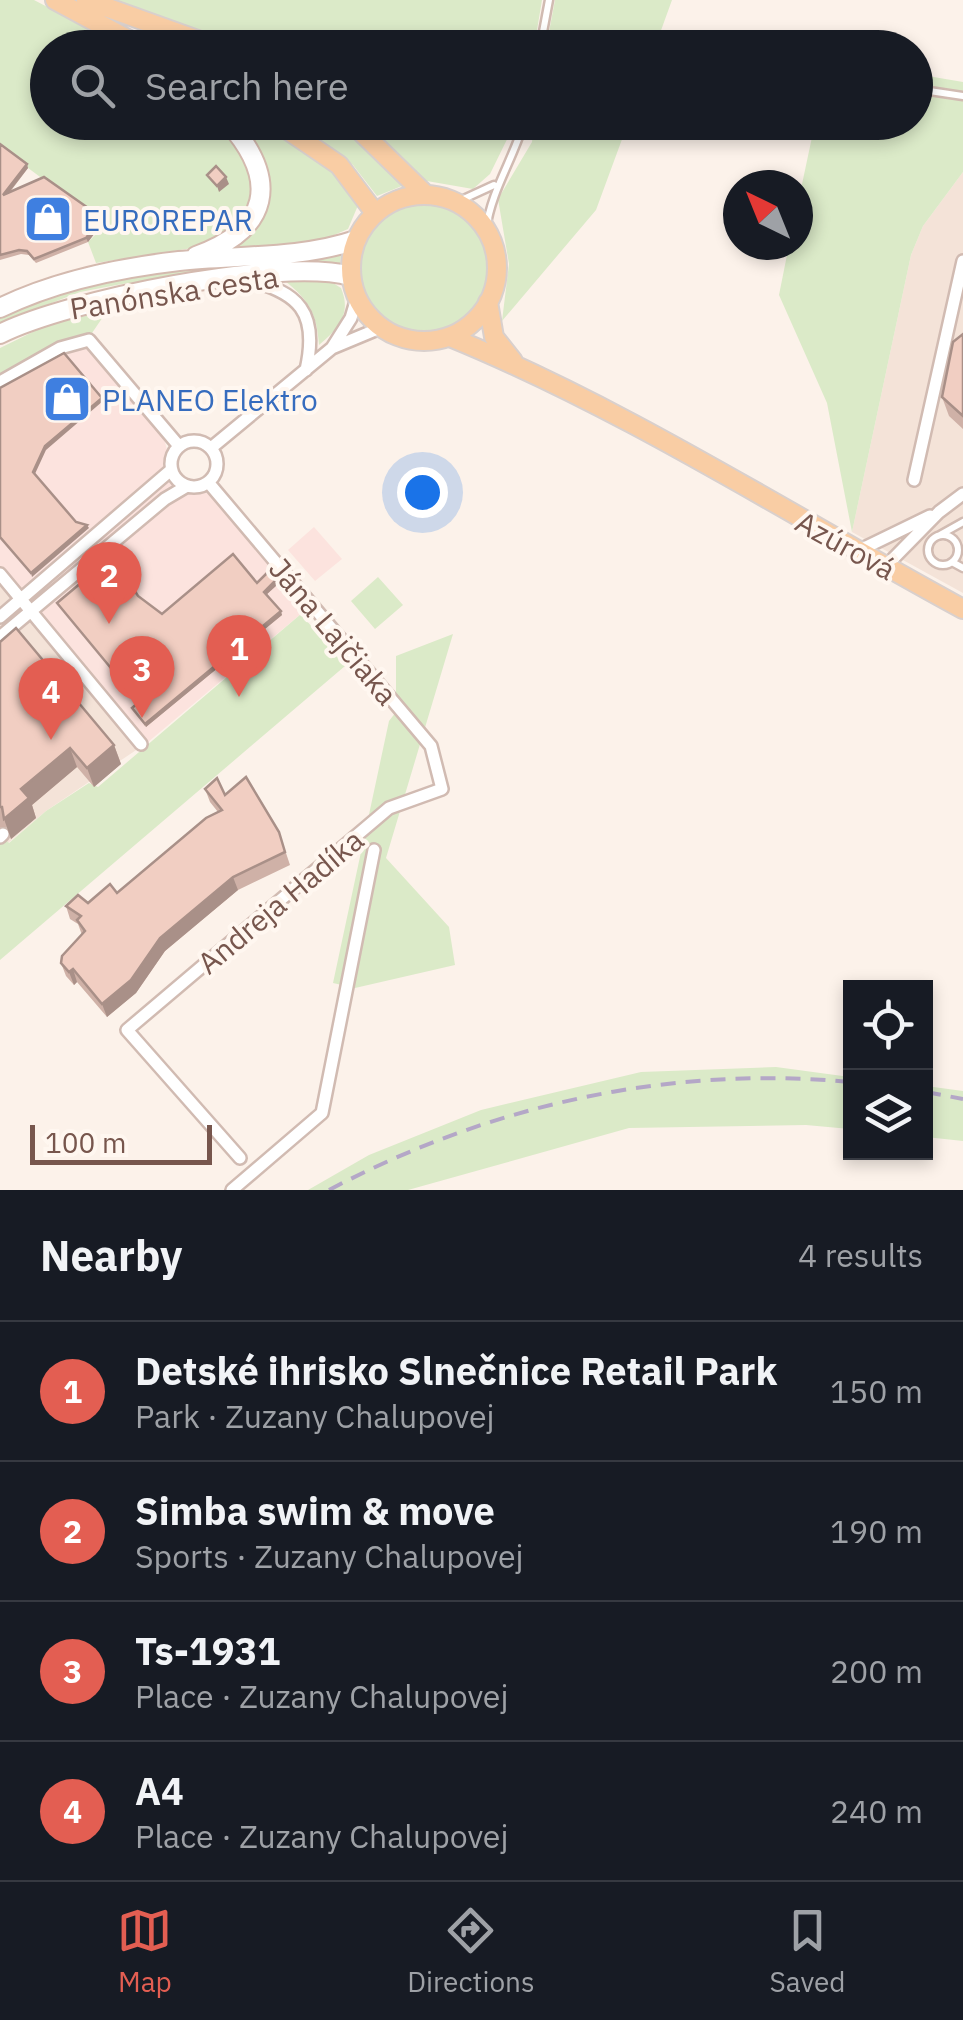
<!DOCTYPE html>
<html lang="en">
<head>
<meta charset="utf-8">
<style>
	:root { --surface:#171b24; --page:#242831; --text:#f1f3f6; --muted:#9ea1a6; --line:#363941; --accent:#e35e52 }
	body { margin:0; font-family:"IBM Plex Sans",sans-serif; background:var(--page); color:var(--text) }
	.controls { position:absolute; right:30px; bottom:30px; display:grid; overflow:hidden; border-radius:0px; box-shadow:0 5px 15px #0003 }
	.controls button { width:90px; height:90px; display:grid; place-items:center; padding:0; border:0; border-bottom:2px solid var(--line); background:var(--surface); color:var(--text); font:50px sans-serif }
	.compass { position:absolute; left:723px; top:170px; width:90px; height:90px; border-radius:50%; background:var(--surface); box-shadow:0 5px 15px #0003; rotate:317deg }
	.scale { position:absolute; left:30px; bottom:25px; width:182px; box-sizing:border-box; padding-left:10px; border:5px solid #77564d; border-top:0; font-size:28px; line-height:35px; white-space:nowrap; color:#77564d; -webkit-text-stroke:8px #fff7f0; paint-order:stroke }
	.you { position:absolute; left:422px; top:492px; width:35px; height:35px; margin:-25px; border:8px solid #fff; border-radius:50%; background:#1a73e8; box-shadow:0 0 0 15px #1a73e833 }
	.badge { display:grid; place-items:center; width:65px; height:65px; border-radius:50%; background:var(--accent); color:#fff; font-size:32px; font-weight:700 }
	.pin { position:absolute; translate:-50% -82px; filter:drop-shadow(0 2px 5px #0008) }
	.pin::after { content:''; position:absolute; top:52px; width:35px; height:30px; background:inherit; clip-path:polygon(0 0,100% 0,50% 100%) }
	.list { margin:0; padding:0; list-style:none }
	h2 { display:flex; justify-content:space-between; align-items:center; height:130px; margin:0; padding:0 40px; font-size:42px }
	h2 small { font-size:32px; font-weight:400; color:var(--muted) }
	.list li { display:grid; grid-template-columns:65px 1fr auto; gap:30px; align-items:center; box-sizing:border-box; height:140px; padding:0 40px; border-top:2px solid var(--line) }
	.list b { display:block; font-size:38px; white-space:nowrap }
	.list p { margin:0; font-size:32px; white-space:nowrap; color:var(--muted) }
	.list em { font-size:32px; font-style:normal; color:var(--muted) }
	.icon { flex:none; width:55px; height:55px; fill:none; stroke:currentColor; stroke-width:2; stroke-linecap:round; stroke-linejoin:round }
	.map { position:relative; flex:none; width:963px; height:1190px; overflow:hidden }
	.search { position:absolute; background:var(--surface); box-shadow:0 5px 15px #0003; left:30px; right:30px; top:30px; height:110px; display:flex; align-items:center; gap:25px; box-sizing:border-box; padding:0 35px; border-radius:55px; color:var(--muted); font-size:38px }
	.sheet { height:690px; background:var(--surface) }
	nav { display:flex; justify-content:space-around; align-items:center; box-sizing:border-box; height:140px; border-top:2px solid var(--line); background:var(--surface); font-size:28px; color:var(--muted) }
	nav a { display:grid; justify-items:center; gap:5px }
	nav .on { color:var(--accent) }
	.map>svg:first-child { display:block }
	.residential { fill:#f4e3d8 }
	.commercial { fill:#fce3de }
	.green { fill:#dbeac8 }
	.lines { fill:none; stroke-linecap:round; stroke-linejoin:round }
	.lane-casing { stroke:#d1bbb2; stroke-width:11 }
	.street-casing { stroke:#d1bbb2; stroke-width:16 }
	.secondary-casing { stroke:#d4baaf; stroke-width:22 }
	.primary-casing { stroke:#d9d0cd; stroke-width:22 }
	.lane { stroke:#fff; stroke-width:6 }
	.street { stroke:#fff; stroke-width:11 }
	.secondary { stroke:#fff; stroke-width:18 }
	.primary { stroke:#f9cda4; stroke-width:18 }
	.rail { stroke:#b4a7c7; stroke-width:4; stroke-dasharray:15 10; stroke-linecap:butt }
	.wall { fill:#cfb1a7 }
	.shaded-wall { fill:#a99088 }
	.building { fill:#f1cec2; stroke:#a99088; stroke-width:2.5 }
	.labels { text-anchor:middle; dominant-baseline:central; stroke-width:8; stroke-linejoin:round; paint-order:stroke }
	.shop-label { font-size:30px; fill:#366cbe; stroke:#fff7f0; text-anchor:start }
	.street-label { font-size:30px; fill:#77564d; stroke:#fff7f0 }
</style>
</head>
<body>
<div class="map">
<svg width="963" height="1190" viewBox="0 0 963 1190">
	<rect width="100%" height="100%" fill="#fcf2ea"/>
	<!-- residential -->
	<path class="residential" d="M963 172V593L852 532 911 255 923 226Z
		M0 567 148 742 46 811 8 843 5 839 0 843Z"/>
	<!-- commercial -->
	<path class="commercial" d="M82 339 164 438 175 482 209 494 308 608 148 742 0 567V385Z
		M314 527 342 559 315 581 288 550Z"/>
	<!-- green -->
	<path class="green" d="M0 0H34L124 47 48 48V122L220 123 251 160 255 196 242 225 199 247 96 263 88 242 96 234 95 218 0 147Z
		M112 0H542L534 48 239 47C198 26 154 19 112 0Z
		M555 0H672L655 47 546 48Z
		M916 74 963 82V172L923 226 911 255 852 532 827 403 779 295 789 245H798V203L815 123 916 122Z
		M235 123C289 123 329 161 359 203L348 229 318 242 225 252C255 233 281 191 260 155 254 143 243 133 235 123Z
		M295 123H338L402 186 377 196 353 165Z
		M363 123H515L490 174 473 189 421 180Z
		M534 123H628L596 210 502 321 509 264 498 199 532 142Z
		M359 268a65 65 0 1 1 130 0a65 65 0 1 1-130 0Z
		M341 255 340 263 298 262 122 284 80 292 0 323V318C86 278 178 271 271 261 294 258 319 259 341 255Z
		M325 278 341 288C352 314 338 329 319 345 317 314 309 300 285 281Z
		M107 311 92 333 57 343 0 376V348L47 325Z
		M378 577 403 605 375 629 351 601Z
		M301 614 345 666 0 960V843L5 839 9 843 46 811 89 783 98 787Z
		M453 634 386 858 449 927 455 965 355 988 333 983 389 721 396 712V656Z
		M776 1067 850 1077V1129L806 1125 629 1128 408 1190H308L369 1155 481 1110 641 1072Z
		M926 1086 963 1091V1141L926 1137Z"/>
	<g class="lines">
		<!-- lane casing -->
		<g class="lane-casing">
			<path id="lane" d="M540 48 549 0
				M654 48H671
				M916 89 963 96
				M457 202 494 185
				M486 229C492 189 513 160 524 122
				M928 550a15 15 0 1 1 30 0a15 15 0 1 1-30 0Z
				M938 536 963 522
				M952 562 963 568"/>
		</g>
		<!-- street casing -->
		<g class="street-casing">
			<path id="street" d="M245 279C299 292 319 312 306 370
				M332 348 351 318 357 298
				M0 382 60 348 89 340 179 446
				M171 464a23 23 0 1 1 46 0a23 23 0 1 1-46 0Z
				M211 448 332 348 380 328
				M914 480 963 261
				M208 482 431 746 442 789 389 808 127 1030 240 1158
				M858 551 930 516
				M886 566 939 512 963 494
				M0 574 141 744
				M0 617 171 470
				M0 637 165 499 187 486
				M0 837 3 834
				M232 1190 322 1113 374 850"/>
		</g>
		<!-- secondary casing -->
		<g class="secondary-casing">
			<path id="secondary" d="M196 256C270 229 280 181 228 122
				M0 308C55 281 118 268 179 261 237 255 300 259 356 240
				M0 334C68 300 279 257 351 276"/>
		</g>
		<!-- primary casing -->
		<g class="primary-casing">
			<path id="primary" d="M55 0 144 48
				M86 0 220 48
				M276 122 339 165 375 213
				M351 122 425 194
				M351 268a73 73 0 1 1 146 0a73 73 0 1 1-146 0Z
				M488 302 494 337 513 361
				M450 337C628 410 793 517 963 609"/>
		</g>
		<!-- lane -->
		<use href="#lane" class="lane"/>
		<!-- street -->
		<use href="#street" class="street"/>
		<!-- secondary -->
		<use href="#secondary" class="secondary"/>
		<!-- primary -->
		<use href="#primary" class="primary"/>
		<!-- rail -->
		<path class="rail" d="M926 1092 963 1099
			M329 1190C490 1105 669 1065 850 1082"/>
	</g>
	<!-- wall -->
	<path class="wall" d="M0 144 28 168 10 192 91 210 98 229 88 242 36 263 29 255 21 254 0 260Z
		M963 334V429L949 416 942 397Z
		M257 583 277 585 267 594 282 615 146 727 132 708 139 703 57 603 138 596 162 614Z
		M0 642 114 745 121 764 94 787 77 767 32 805 36 818 11 839 7 827H0Z
		M205 789 225 795 279 832 290 865 238 890 165 951 136 993 107 1017 77 982 74 985 66 976 61 963 82 935 78 924 70 919 66 906 88 903 117 893 218 812 210 802Z"/>
	<!-- shaded-wall -->
	<path class="shaded-wall" d="M27 164 28 168 4 199 3 195Z
		M226 177 229 184 219 192 217 186Z
		M96 225 98 229 88 242 86 238Z
		M102 398 103 401 46 450 34 476 33 472 45 446Z
		M87 525 89 528 32 577 31 573Z
		M275 581 277 585 266 595 264 592Z
		M281 611 282 615 146 727 145 724Z
		M114 745 121 764 94 787 87 768Z
		M70 748 77 767 32 805 36 818 11 839 4 819 21 789Z
		M233 877 238 890 165 951 136 993 107 1017 102 1004 160 938Z
		M73 969 77 982 74 985 69 972Z"/>
	<!-- building -->
	<path class="building" d="M0 144 27 164 3 195 44 177 91 210 96 225 86 238 34 259 27 251 19 250 0 255Z
		M216 166 226 177 217 186 207 175Z
		M963 334V416L942 397 953 342Z
		M64 353 102 398 45 446 33 472 76 522 87 525 31 573 0 537V388Z
		M233 554 257 583 268 572 275 581 264 592 281 611 145 724 132 708 139 702 57 603 113 556 138 596 162 614Z
		M16 628 114 745 87 768 70 748 21 789 29 798 4 819 2 807H0V642Z
		M246 777 279 832 285 852 233 877 160 938 131 980 102 1004 73 969 69 972 61 963 62 956 85 931 77 920 81 916 66 906 78 895 88 903 110 884 117 893 206 818 222 810 205 789 217 778 225 795Z"/>
	<!-- icons -->
	<defs>
		<g id="shop-square" transform="scale(2.5)"><rect x="-9" y="-9" width="18" height="18" rx="4" fill="#3f7fe0" stroke="#fff7f0"/><path d="M-5-2.5h2.3a2.7 3.5 0 0 1 5.4 0H5L5.5 6h-11ZM-1.5-2.5h3a1.5 2.3 0 0 0-3 0Z" fill="#fff"/></g>
	</defs>
	<g fill-rule="evenodd">
		<use href="#shop-square" x="48" y="219"/>
		<use href="#shop-square" x="67" y="399"/>
	</g>
	<g class="labels">
		<!-- shop labels -->
		<g class="shop-label">
			<text x="83" y="219">EUROREPAR</text>
			<text x="102" y="399">PLANEO Elektro</text>
		</g>
		<!-- street labels -->
		<g class="street-label">
			<text transform="translate(174 292) rotate(-9)">Panónska cesta</text>
			<text transform="translate(846 545) rotate(29)">Azúrová</text>
			<text transform="translate(334 631) rotate(50)">Jána Lajčiaka</text>
			<text transform="translate(280 901) rotate(-40)">Andreja Hadíka</text>
		</g>
	</g>
</svg>
<div class="controls">
<button><svg class="icon" aria-label="locate" viewBox="0 0 24 24"><circle cx="12" cy="12" r="6"/><path d="M12 2v4M12 18v4M2 12h4M18 12h4"/></svg></button>
<button><svg class="icon" aria-label="layers" viewBox="0 0 24 24"><path d="M12 4l9 5-9 5-9-5zM3 14l9 5 9-5"/></svg></button>
</div>
<svg class="compass" viewBox="-18 -18 36 36"><path d="M0-13l5 13h-10z" fill="#e53935"/><path d="M0 13l5-13h-10z" fill="#9ea1a6"/></svg>
<div class="scale">100 m</div>
<div class="you"></div>
<div class="pin badge" style="left:239px;top:697px">1</div>
<div class="pin badge" style="left:109px;top:624px">2</div>
<div class="pin badge" style="left:142px;top:718px">3</div>
<div class="pin badge" style="left:51px;top:740px">4</div>
<div class="search"><svg class="icon" aria-label="search" viewBox="0 0 24 24"><circle cx="10" cy="10" r="6"/><path d="M15 15l6 6"/></svg>Search here</div>
</div>
<section class="sheet">
<h2>Nearby<small>4 results</small></h2>
<ul class="list">
<li><span class="badge">1</span><div><b>Detské ihrisko Slnečnice Retail Park</b><p>Park · Zuzany Chalupovej</p></div><em>150 m</em></li>
<li><span class="badge">2</span><div><b>Simba swim &amp; move</b><p>Sports · Zuzany Chalupovej</p></div><em>190 m</em></li>
<li><span class="badge">3</span><div><b>Ts-1931</b><p>Place · Zuzany Chalupovej</p></div><em>200 m</em></li>
<li><span class="badge">4</span><div><b>A4</b><p>Place · Zuzany Chalupovej</p></div><em>240 m</em></li>
</ul>
</section>
<nav>
<a class="on"><svg class="icon" aria-label="map" viewBox="0 0 24 24"><path d="M3 6l6-2 6 2 6-2v14l-6 2-6-2-6 2zM9 4v14M15 6v14"/></svg>Map</a>
<a><svg class="icon" aria-label="directions" viewBox="0 0 24 24"><path d="M12 3l9 9-9 9-9-9zM9 14v-3h6M13 9l2 2-2 2"/></svg>Directions</a>
<a><svg class="icon" aria-label="saved" viewBox="0 0 24 24"><path d="M7 4h10v16l-5-4-5 4z"/></svg>Saved</a>
</nav>
</body>
</html>
